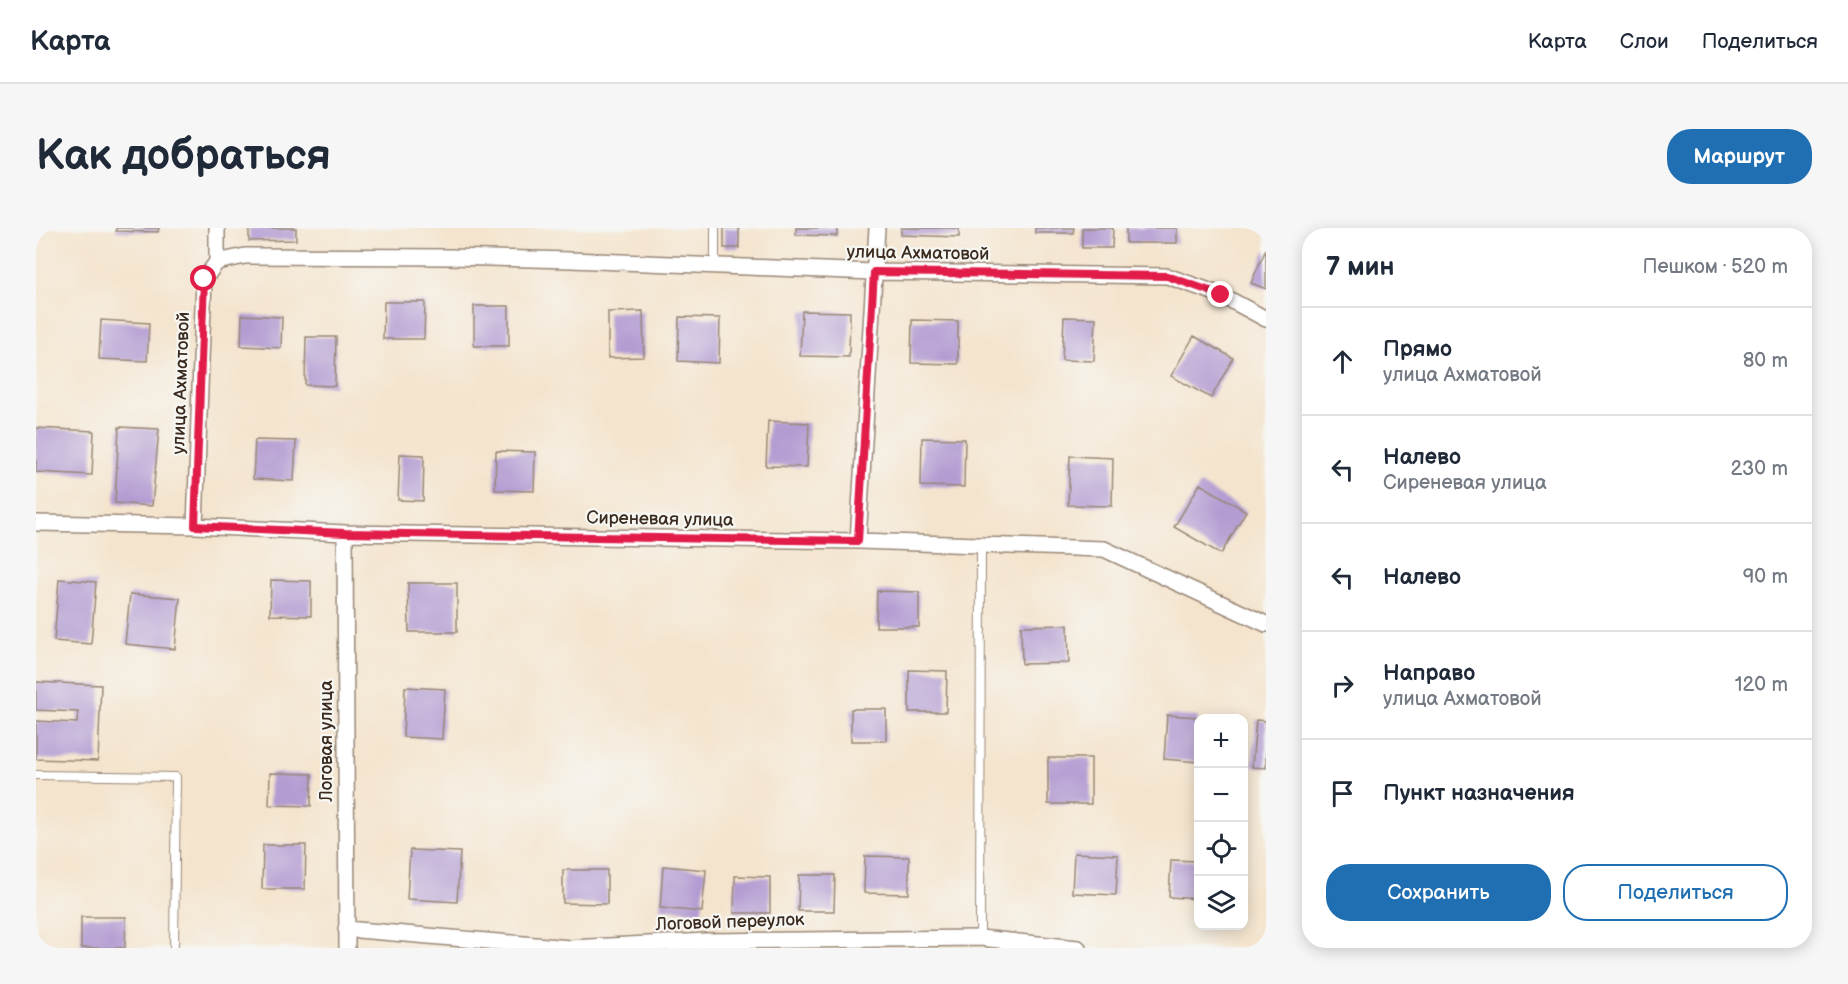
<!DOCTYPE html>
<html lang="ru">
<head>
<meta charset="utf-8">
<style>
	:root { --surface:#fff; --page:#f6f6f7; --text:#1f2937; --muted:#747a83; --line:#e0e1e3; --accent:#1f6fb2 }
	body { margin:0; font-family:"Balsamiq Sans",sans-serif; background:var(--page); color:var(--text) }
	.controls { position:absolute; right:18px; bottom:18px; display:grid; overflow:hidden; border-radius:12px; box-shadow:0 3px 15px #0003 }
	.controls button { width:54px; height:54px; display:grid; place-items:center; padding:0; border:0; border-bottom:2px solid var(--line); background:var(--surface); color:var(--text); font:30px sans-serif }
	.stop { position:absolute; width:18px; height:18px; margin:-14px; border:4px solid #e11d48; border-radius:50%; background:#fff }
	.stop.end { background:#e11d48; border-color:#fff; box-shadow:0 2px 6px #0008 }
	.list { margin:0; padding:0; list-style:none }
	h2 { display:flex; justify-content:space-between; align-items:center; height:78px; margin:0; padding:0 24px; font-size:26px }
	h2 small { font-size:20px; font-weight:400; color:var(--muted) }
	.list li { display:grid; grid-template-columns:39px 1fr auto; gap:18px; align-items:center; box-sizing:border-box; height:108px; padding:0 24px; border-top:2px solid var(--line) }
	.list b { display:block; font-size:22px; white-space:nowrap }
	.list p { margin:0; font-size:20px; white-space:nowrap; color:var(--muted) }
	.list em { font-size:20px; font-style:normal; color:var(--muted) }
	.actions { display:flex; gap:12px; padding:18px 24px }
	.actions a { flex:1; padding:14px 0; border:2px solid var(--accent); border-radius:24px; text-align:center; font-size:21px; color:var(--accent) }
	.actions .main { background:var(--accent); color:#fff }
	.icon { flex:none; width:33px; height:33px; fill:none; stroke:currentColor; stroke-width:2; stroke-linecap:round; stroke-linejoin:round }
	.map { position:relative; flex:none; width:1230px; height:720px; overflow:hidden; border-radius:24px }
	header { display:flex; align-items:center; gap:36px; box-sizing:border-box; height:84px; padding:0 30px; background:var(--surface); border-bottom:2px solid var(--line) }
	header strong { font-size:28px }
	nav { display:flex; gap:33px; margin-inline-start:auto; font-size:21px }
	.intro { display:flex; align-items:center; justify-content:space-between; box-sizing:border-box; height:144px; padding:0 36px }
	h1 { margin:0; font-size:42px }
	.button { padding:15px 27px; border-radius:24px; background:var(--accent); color:#fff; font-size:21px; font-weight:700 }
	main { display:flex; gap:36px; padding:0 36px }
	aside { flex:1; background:var(--surface); border-radius:24px; box-shadow:0 3px 15px #0003 }
	.map>svg:first-child { display:block }
	.building { fill:#b39cd2 }
	.lines { fill:none; stroke-linecap:round; stroke-linejoin:round }
	.lane-casing { stroke:#988776; stroke-width:10 }
	.street-casing { stroke:#988776; stroke-width:18 }
	.lane { stroke:#fff; stroke-width:8 }
	.street { stroke:#fff; stroke-width:15 }
	.route { stroke:#e11d48; stroke-width:8 }
	.labels { text-anchor:middle; dominant-baseline:central; stroke-width:4.5; stroke-linejoin:round; paint-order:stroke }
	.street-label { font-size:18px; fill:#3b2a1e; stroke:#f6f6f2 }
</style>
</head>
<body>
<header>
<strong>Карта</strong>
<nav><a>Карта</a><a>Слои</a><a>Поделиться</a></nav>
</header>
<div class="intro"><h1>Как добраться</h1><a class="button">Маршрут</a></div>
<main>
<div class="map">
<svg width="1230" height="720" viewBox="0 0 1230 720">
	<rect width="100%" height="100%" fill="#f6f6f2"/>
	<filter id="ink" filterUnits="userSpaceOnUse"><feTurbulence type="fractalNoise" baseFrequency=".0167" numOctaves="2"/><feDisplacementMap in="SourceGraphic" scale="12" xChannelSelector="R" yChannelSelector="G"/><feConvolveMatrix kernelMatrix="1 2 1 2 8 2 1 2 1" color-interpolation-filters="sRGB"/></filter>
	<filter id="wash" filterUnits="userSpaceOnUse"><feTurbulence type="fractalNoise" baseFrequency=".008" numOctaves="4" result="noise"/><feDisplacementMap in="SourceGraphic" scale="24" xChannelSelector="R" yChannelSelector="G"/><feGaussianBlur stdDeviation="1.35" result="paint"/><feColorMatrix in="noise" values="0 0 0 0 0 0 0 0 0 0 0 0 0 0 0 0 0 1.4 0 .05"/><feComposite in="paint" operator="in"/></filter>
	<g filter="url(#wash)">
		<rect width="100%" height="100%" fill="#f4e4cd"/>
		<g id="blocks">
			<!-- building -->
			<path class="building" d="M80 0H123L122 4 80 3Z
				M213 0H260V12L213 13Z
				M688 0H703V20H688Z
				M760 0H802L801 8 760 7Z
				M865 0H923V9L865 7Z
				M999 0H1038L1037 5H999Z
				M1046 0H1077L1076 20H1046Z
				M1090 0H1141V15H1090Z
				M1230 21V61L1215 55Z
				M348 74H389L388 111H347Z
				M438 78H473V118H438Z
				M607 83 608 129 572 130V84Z
				M766 83 814 84 813 129 764 128Z
				M206 87 246 89 245 120 205 118Z
				M643 89 684 90 683 135 642 133Z
				M1028 89 1060 90 1058 133 1026 132Z
				M65 92 113 95 111 133 63 131Z
				M876 92 922 93V136L875 135Z
				M1158 108 1197 130 1175 170 1135 148Z
				M270 109H300L299 158 269 157Z
				M732 193 773 195 771 239 730 238Z
				M83 199 123 201 116 278 79 275Z
				M0 200 58 203 56 247 0 244Z
				M886 210 929 211 928 259 885 258Z
				M219 212 260 213 258 253 217 251Z
				M460 223 499 224 498 263 459 262Z
				M364 226 388 227 387 273 362 272Z
				M1034 228 1077 230 1076 278 1032 277Z
				M1164 256 1210 283 1185 326 1138 299Z
				M23 351 60 354 55 416 18 413Z
				M235 352 275 353V388L234 387Z
				M372 355H421V404H373Z
				M841 363 883 364V399H840Z
				M94 366 144 370 139 421 89 416Z
				M1032 397 1033 435 986 436 985 398Z
				M873 442 911 443 910 484H873Z
				M0 454 65 457 62 533 0 531V493L41 495 42 484 0 482Z
				M369 459 409 461 406 511 367 509Z
				M815 481H850V513H815Z
				M1131 487 1162 489V534L1128 531Z
				M1220 492 1230 493V540L1216 539Z
				M1012 530H1055V576H1012Z
				M234 545 276 546 275 578 233 577Z
				M227 617H270L269 661H226Z
				M374 622 424 624 421 674 371 671Z
				M1038 625 1082 627 1080 667 1036 665Z
				M829 628 873 629V666L828 665Z
				M1135 632 1162 633V671L1133 669Z
				M627 638 670 642 666 684 624 680Z
				M527 642H571V676L527 675Z
				M763 647H799L798 683H762Z
				M699 648 734 649V685H698Z
				M45 689H90L89 720H45Z"/>
		</g>
	</g>
	<g filter="url(#ink)">
		<use href="#blocks" fill-opacity="0" stroke="#988776" stroke-width="1.5"/>
		<g class="lines">
			<!-- lane casing -->
			<g class="lane-casing">
				<path id="lane" d="M679 38V0
					M0 547 140 549 138 720
					M944 710 945 317"/>
			</g>
			<!-- street casing -->
			<g class="street-casing">
				<path id="street" d="M181 0V34
					M0 295 159 298 309 305 822 313 1068 321 1230 396
					M159 298 168 51 181 34 209 28 414 29 535 32 838 44 1131 48 1185 67 1230 91
					M309 305 311 720
					M822 313 841 0
					M310 701 534 720 670 713 944 710 1042 720"/>
			</g>
			<!-- lane -->
			<use href="#lane" class="lane"/>
			<!-- street -->
			<use href="#street" class="street"/>
		</g>
	</g>
	<g class="lines" filter="url(#ink)">
		<!-- route -->
		<path class="route" d="M168 51 159 298 309 305 822 313 838 44 1131 48 1185 67"/>
	</g>
	<g class="labels">
		<!-- street labels -->
		<g class="street-label">
			<text transform="translate(882 25) rotate(1)">улица Ахматовой</text>
			<text transform="translate(145 155) rotate(-88)">улица Ахматовой</text>
			<text transform="translate(624 291) rotate(1)">Сиреневая улица</text>
			<text transform="translate(290 513) rotate(-90)">Логовая улица</text>
			<text transform="translate(694 694) rotate(-2)">Логовой переулок</text>
		</g>
	</g>
</svg>
<div class="controls">
<button>+</button>
<button>−</button>
<button><svg class="icon" aria-label="locate" viewBox="0 0 24 24"><circle cx="12" cy="12" r="6"/><path d="M12 2v4M12 18v4M2 12h4M18 12h4"/></svg></button>
<button><svg class="icon" aria-label="layers" viewBox="0 0 24 24"><path d="M12 4l9 5-9 5-9-5zM3 14l9 5 9-5"/></svg></button>
</div>
<div class="stop" style="left:168px;top:51px"></div>
<div class="stop end" style="left:1185px;top:67px"></div>
</div>
<aside>
<h2>7 мин<small>Пешком · 520 m</small></h2>
<ul class="list">
<li><svg class="icon" aria-label="ahead" viewBox="0 0 24 24"><path d="M12 20V5M6 11l6-6 6 6"/></svg><div><b>Прямо</b><p>улица Ахматовой</p></div><em>80 m</em></li>
<li><svg class="icon" aria-label="left" viewBox="0 0 24 24"><path d="M17 20v-9H6M10 6l-5 5 5 5"/></svg><div><b>Налево</b><p>Сиреневая улица</p></div><em>230 m</em></li>
<li><svg class="icon" aria-label="left" viewBox="0 0 24 24"><path d="M17 20v-9H6M10 6l-5 5 5 5"/></svg><div><b>Налево</b></div><em>90 m</em></li>
<li><svg class="icon" aria-label="right" viewBox="0 0 24 24"><path d="M7 20v-9h11M14 6l5 5-5 5"/></svg><div><b>Направо</b><p>улица Ахматовой</p></div><em>120 m</em></li>
<li><svg class="icon" aria-label="arrive" viewBox="0 0 24 24"><path d="M6 21V4h12l-3 4 3 4H6"/></svg><div><b>Пункт назначения</b></div></li>
</ul>
<div class="actions"><a class="main">Сохранить</a><a>Поделиться</a></div>
</aside>
</main>
</body>
</html>
